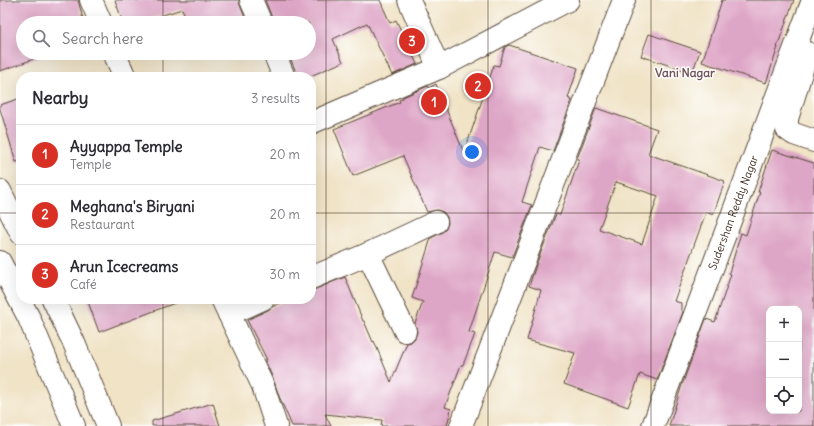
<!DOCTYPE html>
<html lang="en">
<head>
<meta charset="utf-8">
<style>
	:root { --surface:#fff; --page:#f7f7f7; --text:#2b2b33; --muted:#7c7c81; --line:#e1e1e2; --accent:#d93025 }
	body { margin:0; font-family:Delius,sans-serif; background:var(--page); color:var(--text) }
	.controls { position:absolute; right:12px; bottom:12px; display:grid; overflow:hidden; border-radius:8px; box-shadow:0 4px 16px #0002 }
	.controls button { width:36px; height:36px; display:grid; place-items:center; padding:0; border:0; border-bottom:1px solid var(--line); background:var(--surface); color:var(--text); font:20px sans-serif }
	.you { position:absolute; left:472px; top:152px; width:14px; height:14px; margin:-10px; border:3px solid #fff; border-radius:50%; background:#1a73e8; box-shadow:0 0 0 6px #1a73e833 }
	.badge { display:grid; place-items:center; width:26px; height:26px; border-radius:50%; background:var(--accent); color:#fff; font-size:13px; font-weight:700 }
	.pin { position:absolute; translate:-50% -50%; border:2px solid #fff; box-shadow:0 1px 4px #0006 }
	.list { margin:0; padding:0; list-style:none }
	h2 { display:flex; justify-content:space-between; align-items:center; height:52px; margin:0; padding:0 16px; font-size:17px }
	h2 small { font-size:13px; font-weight:400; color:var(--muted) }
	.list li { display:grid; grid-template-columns:26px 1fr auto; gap:12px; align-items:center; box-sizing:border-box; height:60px; padding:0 16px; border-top:1px solid var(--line) }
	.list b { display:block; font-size:15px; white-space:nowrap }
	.list p { margin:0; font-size:13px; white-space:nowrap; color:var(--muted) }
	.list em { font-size:13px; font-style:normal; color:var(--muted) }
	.icon { flex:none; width:22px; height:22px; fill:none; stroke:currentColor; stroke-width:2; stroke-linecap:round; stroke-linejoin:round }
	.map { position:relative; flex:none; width:814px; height:426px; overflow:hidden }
	.search { position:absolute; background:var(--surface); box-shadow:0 4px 16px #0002; left:16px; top:16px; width:300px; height:44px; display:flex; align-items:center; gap:10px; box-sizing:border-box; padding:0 14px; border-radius:22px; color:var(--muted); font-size:15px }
	.panel { position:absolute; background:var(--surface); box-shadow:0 4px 16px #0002; left:16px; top:72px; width:300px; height:232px; border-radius:16px }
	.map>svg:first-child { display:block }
	.building { fill:#dea6c6; fill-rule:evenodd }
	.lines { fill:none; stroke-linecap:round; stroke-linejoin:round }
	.minor-casing { stroke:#564637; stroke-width:24 }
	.major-casing { stroke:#564637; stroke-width:24 }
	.minor { stroke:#fff; stroke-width:22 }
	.major { stroke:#fff; stroke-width:22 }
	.grid { fill:none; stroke:#3b2a1e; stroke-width:1; stroke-opacity:0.55 }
	.labels { text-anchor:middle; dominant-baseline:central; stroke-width:3; stroke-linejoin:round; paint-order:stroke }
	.street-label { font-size:11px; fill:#3b2a1e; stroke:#fff }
	.neighbourhood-label { font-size:12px; font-weight:bold; fill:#745559; stroke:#fff }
</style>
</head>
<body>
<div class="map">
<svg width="814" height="426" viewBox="0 0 814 426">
	<rect width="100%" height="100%" fill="#fff"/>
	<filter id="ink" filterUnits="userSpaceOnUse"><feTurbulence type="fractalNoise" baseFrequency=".025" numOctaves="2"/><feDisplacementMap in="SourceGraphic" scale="8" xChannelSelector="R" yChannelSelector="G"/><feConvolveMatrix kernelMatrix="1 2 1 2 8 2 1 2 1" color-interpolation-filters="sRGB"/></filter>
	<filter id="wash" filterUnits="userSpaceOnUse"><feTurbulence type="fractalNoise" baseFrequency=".012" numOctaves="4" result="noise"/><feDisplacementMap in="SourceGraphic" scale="16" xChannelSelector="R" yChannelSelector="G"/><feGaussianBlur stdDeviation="0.9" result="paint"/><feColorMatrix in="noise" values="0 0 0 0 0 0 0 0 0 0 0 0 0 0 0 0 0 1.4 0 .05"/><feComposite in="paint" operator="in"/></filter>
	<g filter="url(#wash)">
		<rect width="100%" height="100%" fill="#f0e3c6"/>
		<g id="blocks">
			<!-- building -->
			<path class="building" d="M0 0H78L84 23H23V53H51L0 71Z
				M115 0H239L240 5 247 23H189L182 9 137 23H123Z
				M265 0H380L390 23 396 20 417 64 392 75 367 23 333 39 343 62 308 77H296V72L288 53H309V23H273L272 18Z
				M722 0H794L777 47H778L766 83 702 62Z
				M649 34 700 51 692 73 641 56Z
				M509 45 578 68 568 98 572 100 553 151 540 147 522 202 532 205 512 257 495 252 469 332 475 334 463 365H461L445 407 451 409 447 426H381L382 420 325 414 331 426H292L279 396 274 381 265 360H267L247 320 268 310 272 307 289 299H311V291L345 277 363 321H364L373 342 374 341 391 382 407 343 411 342 415 338 417 332 415 323 423 302 412 298 431 238 441 233 446 229 448 223 447 217 443 212 437 210 427 212 403 156 353 176 334 129 400 102 399 100 403 98V97L428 86 429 88 436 84 464 153 494 65 499 66 505 47Z
				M21 98V161L16 162 0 109V105Z
				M596 108 657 129 648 154 725 181 713 215 706 212 674 301 681 303V311L683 312 657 380 640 374 628 407 564 384 575 353 527 340 541 290 529 286 536 265 556 214 560 215 579 160 577 159ZM616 182 658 196 642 244 599 229Z
				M772 150 814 163V426H669L681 388 706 319 715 322 731 274 729 273 741 233 746 235 760 192H758ZM769 309H799V411H769Z
				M87 299H180V301L99 332Z
				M213 403 220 426H152V421Z"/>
		</g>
	</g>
	<g filter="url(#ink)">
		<use href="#blocks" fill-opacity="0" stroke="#564637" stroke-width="1"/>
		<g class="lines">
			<!-- minor casing -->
			<g class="minor-casing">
				<g id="minor">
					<path d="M91 0 101 23"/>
					<path d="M251 0 261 23"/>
					<path d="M409 0 439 68"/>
					<path d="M114 53 125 77"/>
					<path d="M274 53 284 77"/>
					<path d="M807 53 787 119V129L794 134 814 141"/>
					<path d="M311 123 439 68 568 0"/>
					<path d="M368 254 405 331"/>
					<path d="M311 278 368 254 436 222"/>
					<path d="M222 299 263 386 276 426"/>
					<path d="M229 314 263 299"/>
					<path d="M461 426 624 0"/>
					<path id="s1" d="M653 426 813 0"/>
				</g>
			</g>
			<!-- major casing -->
			<g class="major-casing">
				<path id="major" d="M0 191 21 233
					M0 262 29 318 74 426
					M53 299 74 343 108 426"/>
			</g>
			<!-- minor -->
			<use href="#minor" class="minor"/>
			<!-- major -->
			<use href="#major" class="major"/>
		</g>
	</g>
	<!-- grid -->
	<path class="grid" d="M163 0V23M326 0V426M488 0V426M651 0V426M163 53V77M0 213H21M311 213H814M163 299V426"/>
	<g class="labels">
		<!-- street labels -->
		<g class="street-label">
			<text stroke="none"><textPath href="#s1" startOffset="228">Sudershan Reddy Nagar</textPath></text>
		</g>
		<!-- neighbourhood labels -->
		<g class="neighbourhood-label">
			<text x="685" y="72">Vani Nagar</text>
		</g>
	</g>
</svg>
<div class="controls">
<button>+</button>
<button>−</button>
<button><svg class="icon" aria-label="locate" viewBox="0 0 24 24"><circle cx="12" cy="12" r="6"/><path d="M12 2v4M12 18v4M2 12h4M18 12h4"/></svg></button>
</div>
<div class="you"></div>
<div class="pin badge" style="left:434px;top:102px">1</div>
<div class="pin badge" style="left:478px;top:86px">2</div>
<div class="pin badge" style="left:412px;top:41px">3</div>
<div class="search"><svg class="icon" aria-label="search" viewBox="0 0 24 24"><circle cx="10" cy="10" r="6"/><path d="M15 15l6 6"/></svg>Search here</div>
<section class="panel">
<h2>Nearby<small>3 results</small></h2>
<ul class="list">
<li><span class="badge">1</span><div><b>Ayyappa Temple</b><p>Temple</p></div><em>20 m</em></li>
<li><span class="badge">2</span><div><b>Meghana's Biryani</b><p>Restaurant</p></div><em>20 m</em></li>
<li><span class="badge">3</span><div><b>Arun Icecreams</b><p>Café</p></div><em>30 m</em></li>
</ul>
</section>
</div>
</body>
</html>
